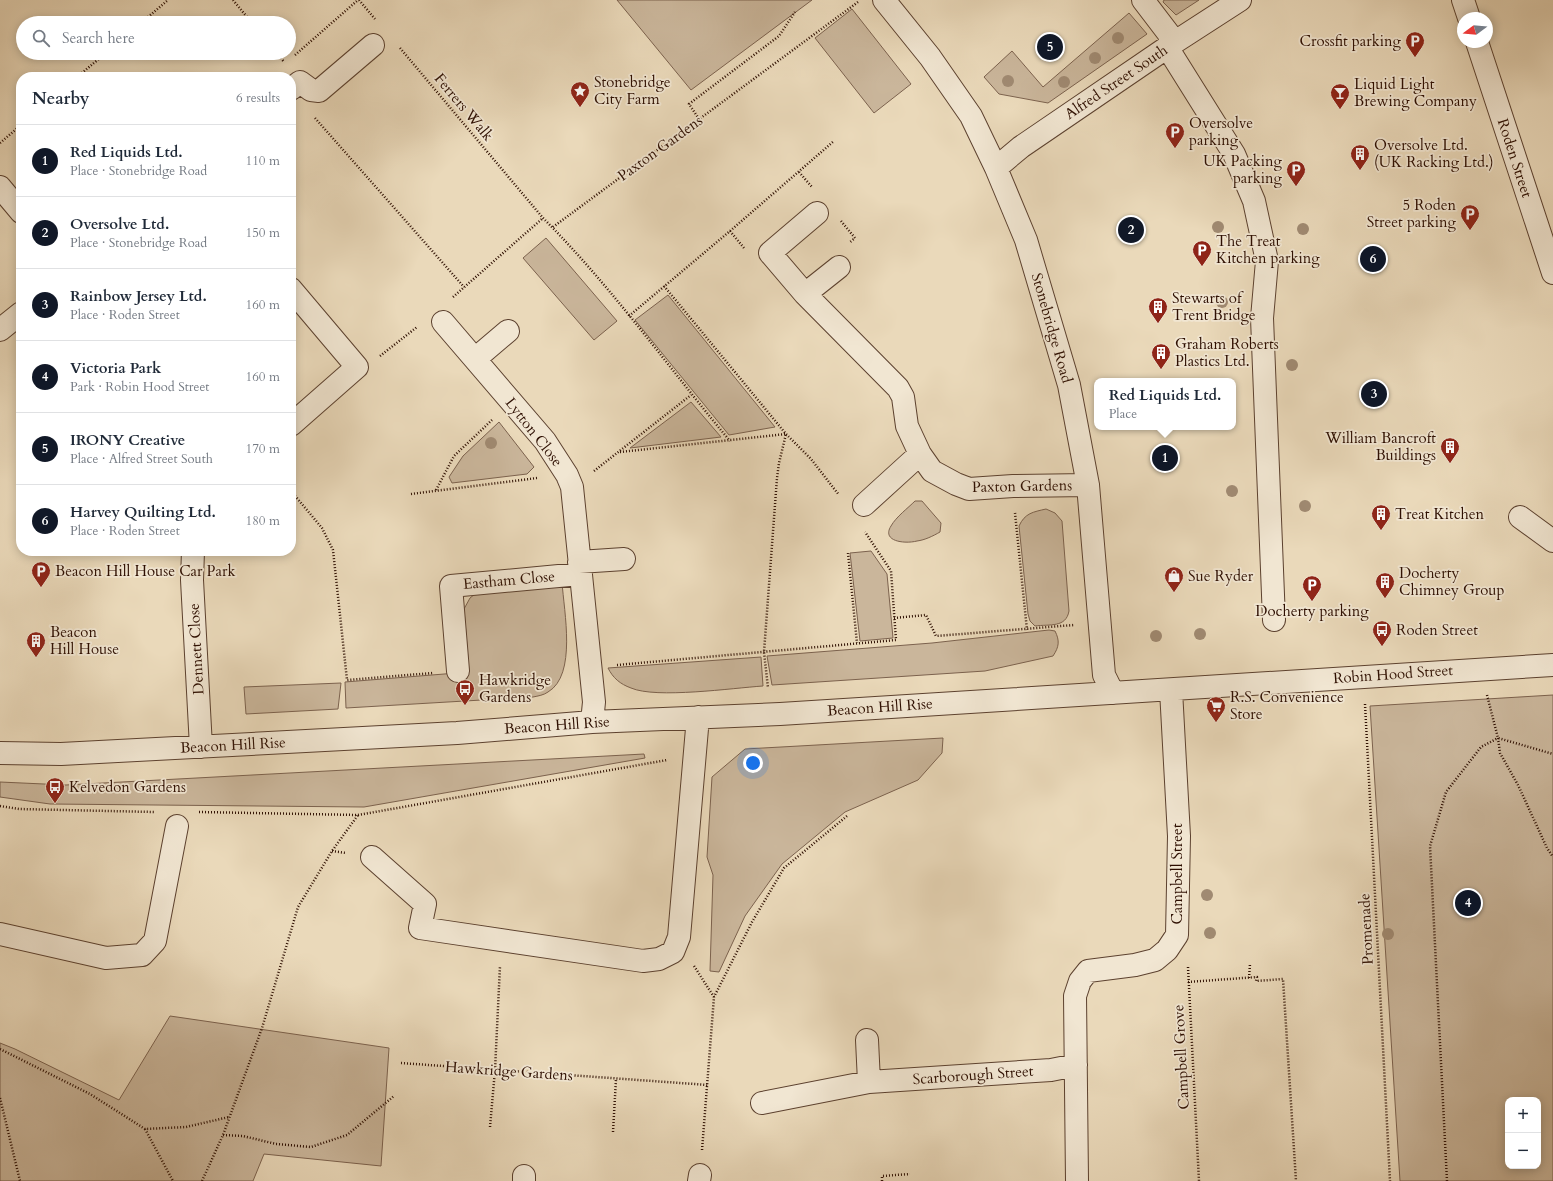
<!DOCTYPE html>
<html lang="en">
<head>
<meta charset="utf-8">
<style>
	:root { --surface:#fff; --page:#f6f6f7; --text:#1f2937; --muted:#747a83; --line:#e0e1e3; --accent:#111827 }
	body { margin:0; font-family:Cardo,serif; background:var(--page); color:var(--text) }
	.controls { position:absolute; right:12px; bottom:12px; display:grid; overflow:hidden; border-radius:8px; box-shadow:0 2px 10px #0003 }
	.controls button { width:36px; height:36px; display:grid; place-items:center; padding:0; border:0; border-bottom:1px solid var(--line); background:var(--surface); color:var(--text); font:20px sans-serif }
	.compass { position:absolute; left:1457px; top:12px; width:36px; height:36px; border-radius:50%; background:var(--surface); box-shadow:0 2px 10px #0003; rotate:254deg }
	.you { position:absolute; left:753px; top:763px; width:14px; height:14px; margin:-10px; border:3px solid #fff; border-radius:50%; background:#1a73e8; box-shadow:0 0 0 6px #1a73e833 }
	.badge { display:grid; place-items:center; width:26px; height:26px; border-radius:50%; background:var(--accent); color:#fff; font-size:13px; font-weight:700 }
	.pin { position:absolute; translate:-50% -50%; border:2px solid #fff; box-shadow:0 1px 4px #0006 }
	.popup { position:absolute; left:1094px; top:378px; width:142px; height:52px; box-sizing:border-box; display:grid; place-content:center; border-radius:8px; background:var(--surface); filter:drop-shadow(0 1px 3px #0005); font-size:13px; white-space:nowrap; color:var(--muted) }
	.popup b { font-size:15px; color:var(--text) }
	.popup::after { content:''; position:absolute; left:50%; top:100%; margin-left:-8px; border:8px solid transparent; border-top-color:var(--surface) }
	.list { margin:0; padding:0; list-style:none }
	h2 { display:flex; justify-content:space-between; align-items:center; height:52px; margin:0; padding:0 16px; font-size:17px }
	h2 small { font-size:13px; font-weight:400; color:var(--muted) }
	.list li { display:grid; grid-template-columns:26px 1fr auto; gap:12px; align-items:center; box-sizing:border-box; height:72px; padding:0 16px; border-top:1px solid var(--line) }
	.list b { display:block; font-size:15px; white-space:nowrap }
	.list p { margin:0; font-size:13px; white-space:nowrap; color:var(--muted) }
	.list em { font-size:13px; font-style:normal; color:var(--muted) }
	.icon { flex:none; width:22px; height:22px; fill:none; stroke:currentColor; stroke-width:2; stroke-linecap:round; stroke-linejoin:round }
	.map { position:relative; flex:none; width:1553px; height:1181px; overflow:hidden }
	.search { position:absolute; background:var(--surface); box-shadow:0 2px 10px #0003; left:16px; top:16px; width:280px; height:44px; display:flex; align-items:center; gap:10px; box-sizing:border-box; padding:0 14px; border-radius:22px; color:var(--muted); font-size:15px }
	.panel { position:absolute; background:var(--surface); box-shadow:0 2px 10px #0003; left:16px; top:72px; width:280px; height:484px; border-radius:16px }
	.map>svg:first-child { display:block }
	.green { fill:#cab69b; stroke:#7c624e; fill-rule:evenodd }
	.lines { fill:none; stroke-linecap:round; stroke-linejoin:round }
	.minor-casing { stroke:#5c412f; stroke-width:24 }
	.path { stroke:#2d0e01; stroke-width:2.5; stroke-dasharray:1 2; stroke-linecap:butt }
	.minor { stroke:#f1e6d2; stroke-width:22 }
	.tree { fill:#a08a72 }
	.labels { text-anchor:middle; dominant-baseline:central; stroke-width:3.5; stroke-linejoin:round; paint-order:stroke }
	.poi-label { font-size:15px; fill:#2d0e01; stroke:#f1e6d2; text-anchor:start }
	.street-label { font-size:15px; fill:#2d0e01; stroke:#f1e6d2 }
</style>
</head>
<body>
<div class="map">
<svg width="1553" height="1181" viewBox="0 0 1553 1181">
	<rect width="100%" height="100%" fill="#ead9ba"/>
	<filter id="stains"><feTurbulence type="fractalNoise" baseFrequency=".005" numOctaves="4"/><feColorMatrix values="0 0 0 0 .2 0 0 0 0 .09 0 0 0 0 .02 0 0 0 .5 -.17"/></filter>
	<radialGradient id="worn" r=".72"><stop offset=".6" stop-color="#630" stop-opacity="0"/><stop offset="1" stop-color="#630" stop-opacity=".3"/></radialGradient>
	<!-- green -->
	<path class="green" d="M617 0H812L691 90Z
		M1164 0H1199L1176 15 1163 2Z
		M852 9 911 84 874 113 815 38Z
		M1129 13 1147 34 1048 103 999 94 984 77 1012 51 1043 87Z
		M546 238 617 321 594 340 523 258Z
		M668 295 775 427 729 435 635 320Z
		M691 402 721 437 630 448Z
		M499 422 534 467 527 474 452 483 449 477 463 456Z
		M915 501H922L941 523 940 532C933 536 925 540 917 541 906 544 881 542 891 526 896 517 908 508 915 501Z
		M1046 509 1055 513 1062 521 1069 611C1066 628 1050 624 1035 626L1030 621 1028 614 1019 526C1025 513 1033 512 1046 509Z
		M871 551 887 574 893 638 860 641 850 553Z
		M562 582C564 612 577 675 548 692 544 695 538 696 533 697L346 708 345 682 469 672 464 609 470 598 480 590Z
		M1049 630 1055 631C1060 641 1059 647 1053 656L985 671 772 685 767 656 932 643Z
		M761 657 763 686C733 688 656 699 631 688 620 684 613 678 608 668Z
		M341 683 338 709 246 714 244 687Z
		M1553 695V1181H1400L1370 706ZM1508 1100H1538V1166H1508Z
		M943 738 942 753 918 780 845 812 782 864 745 916 719 972 710 971 713 875 707 857 712 777 745 749Z
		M644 754 645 758 364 807 50 804 0 797V782L66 785Z
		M170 1016 389 1048 381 1166 264 1154 253 1181H0V1043L15 1049 119 1100Z"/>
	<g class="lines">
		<!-- minor casing -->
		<g class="minor-casing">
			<path id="minor" d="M884 0 930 57 971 116 996 168 1026 240 1069 385 1088 485 1104 675 1113 693
				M1143 0 1175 42
				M1463 0 1469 18
				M1477 42 1553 273
				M1167 47 1234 154 1254 201 1267 261 1262 318 1274 620
				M291 89 300 82 311 90 319 91 373 45
				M996 168 1021 147 1175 42 1240 0
				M0 187 21 212
				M839 267 805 294 898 388 903 397 907 426 920 454 932 471 956 484 969 489 1013 486 1088 485
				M291 289 357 367 291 425
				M805 294 770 253 817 213
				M443 322 545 441 567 475 572 487 594 702 592 722
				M0 330 21 313
				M475 359 508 331
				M864 505 920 454
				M1520 517 1553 541
				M193 551 192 580 201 747
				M579 562 624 559
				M458 671 451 586 580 574
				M0 753 61 754 457 733 592 722 780 714 1553 665
				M372 857 425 904 420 928 643 961 659 959 673 952 679 937 698 717
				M0 934 106 958 142 955 155 941 177 826
				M867 1040 869 1082
				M762 1103 869 1082 1051 1070 1076 1065
				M524 1181V1176
				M699 1181 700 1175
				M1077 1181 1075 996 1080 981 1088 971 1135 965 1155 960 1167 950 1177 935 1179 836 1171 690"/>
		</g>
		<!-- path -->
		<path class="path" d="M233 0 252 23
			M359 0 375 19
			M141 23 168 0
			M400 48 543 218C612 287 668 367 730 441
			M277 53 284 62
			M295 55 358 0
			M77 77 106 53
			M315 118 464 287
			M699 119 689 104 779 36 795 12
			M0 143 21 125
			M799 172 812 187
			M841 221 855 238 849 243
			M553 227 858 2
			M730 231 834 141
			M664 286 786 434 811 459 839 495
			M453 297 543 218
			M629 316 730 231 744 248
			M380 356 417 327
			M620 452 786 434 779 463 777 478 764 652 768 688
			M594 471 691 395
			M436 490 454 456 492 420
			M291 491 322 528 333 550 347 680 433 673
			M411 494 537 478
			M1015 513 1027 630
			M848 553 857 643
			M894 618 926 615 936 636 1074 625
			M617 665 896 640 891 571 865 532
			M1487 695 1498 738 1553 754
			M1365 704 1390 1181
			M0 806 19 809 154 812
			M199 812 358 815 667 760
			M332 851 346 853
			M694 966 714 997
			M1188 967 1199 1181
			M1249 978 1250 964
			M1188 982 1257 977 1256 981 1283 979 1296 1181
			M0 1049 90 1094 145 1129 186 1127 229 1117
			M401 1063 708 1085
			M0 1098 20 1181
			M490 1127 495 1070 500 966
			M145 1129 173 1181
			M613 1132 616 1079
			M223 1135 243 1136 276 1144 311 1147 347 1135 394 1096
			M702 1150 714 997 752 922 784 868 847 816
			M202 1181 223 1135 262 1028 298 907 332 851 358 815
			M882 1181V1176L910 1174
			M1447 1181 1430 846 1446 792 1481 747 1498 738 1500 753 1518 785 1547 848 1553 857"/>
		<!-- minor -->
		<use href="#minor" class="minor"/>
	</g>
	<!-- trees -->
	<g class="tree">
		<circle cx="1118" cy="38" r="6"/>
		<circle cx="1095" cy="58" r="6"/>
		<circle cx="1008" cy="81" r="6"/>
		<circle cx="1064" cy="82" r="6"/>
		<circle cx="1218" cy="227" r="6"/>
		<circle cx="1303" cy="229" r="6"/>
		<circle cx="1222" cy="302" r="6"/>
		<circle cx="1292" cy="365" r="6"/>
		<circle cx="491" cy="443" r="6"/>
		<circle cx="1232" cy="491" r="6"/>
		<circle cx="1305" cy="506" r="6"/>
		<circle cx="1200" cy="634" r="6"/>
		<circle cx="1156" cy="636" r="6"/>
		<circle cx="1207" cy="895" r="6"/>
		<circle cx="1210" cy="933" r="6"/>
		<circle cx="1388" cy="934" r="6"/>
	</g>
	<!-- icons -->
	<defs>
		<g id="parking-pin" transform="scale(1)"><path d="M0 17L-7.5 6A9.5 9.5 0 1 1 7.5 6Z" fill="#8f2418" stroke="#f1e6d2"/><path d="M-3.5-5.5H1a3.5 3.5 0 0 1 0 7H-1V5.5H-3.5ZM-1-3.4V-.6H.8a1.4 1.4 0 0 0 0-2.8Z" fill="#fff"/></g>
		<g id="sight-pin" transform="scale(1)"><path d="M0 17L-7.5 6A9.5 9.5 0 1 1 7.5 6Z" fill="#8f2418" stroke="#f1e6d2"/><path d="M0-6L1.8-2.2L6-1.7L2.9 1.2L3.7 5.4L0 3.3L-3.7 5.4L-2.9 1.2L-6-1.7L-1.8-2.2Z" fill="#fff"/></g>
		<g id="bar-pin" transform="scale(1)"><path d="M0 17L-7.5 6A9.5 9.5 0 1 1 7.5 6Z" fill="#8f2418" stroke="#f1e6d2"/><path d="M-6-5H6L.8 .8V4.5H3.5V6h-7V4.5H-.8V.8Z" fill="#fff"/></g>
		<g id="building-pin" transform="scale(1)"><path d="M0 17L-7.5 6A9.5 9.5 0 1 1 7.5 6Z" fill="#8f2418" stroke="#f1e6d2"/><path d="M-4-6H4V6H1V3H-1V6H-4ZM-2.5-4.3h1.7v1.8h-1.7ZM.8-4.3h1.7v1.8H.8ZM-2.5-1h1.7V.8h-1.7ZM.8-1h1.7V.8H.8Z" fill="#fff"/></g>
		<g id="shop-pin" transform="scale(1)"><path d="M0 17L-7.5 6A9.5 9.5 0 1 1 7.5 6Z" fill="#8f2418" stroke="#f1e6d2"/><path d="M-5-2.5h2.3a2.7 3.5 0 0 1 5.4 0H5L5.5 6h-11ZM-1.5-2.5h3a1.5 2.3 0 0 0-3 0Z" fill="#fff"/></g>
		<g id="bus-pin" transform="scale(1)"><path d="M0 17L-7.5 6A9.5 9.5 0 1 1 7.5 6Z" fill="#8f2418" stroke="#f1e6d2"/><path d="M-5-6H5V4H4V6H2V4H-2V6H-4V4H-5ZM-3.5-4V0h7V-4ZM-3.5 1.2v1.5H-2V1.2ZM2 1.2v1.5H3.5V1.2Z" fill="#fff"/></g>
		<g id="supermarket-pin" transform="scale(1)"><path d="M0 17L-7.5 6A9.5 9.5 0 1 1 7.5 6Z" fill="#8f2418" stroke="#f1e6d2"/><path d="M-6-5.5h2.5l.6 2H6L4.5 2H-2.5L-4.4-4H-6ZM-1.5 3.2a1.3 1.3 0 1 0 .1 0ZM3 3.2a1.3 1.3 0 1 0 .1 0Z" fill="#fff"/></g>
	</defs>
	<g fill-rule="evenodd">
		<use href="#parking-pin" x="1415" y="41"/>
		<use href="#sight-pin" x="580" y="91"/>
		<use href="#bar-pin" x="1340" y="93"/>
		<use href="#parking-pin" x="1175" y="132"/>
		<use href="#building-pin" x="1360" y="154"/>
		<use href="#parking-pin" x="1296" y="170"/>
		<use href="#parking-pin" x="1470" y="214"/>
		<use href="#parking-pin" x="1202" y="250"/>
		<use href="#building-pin" x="1158" y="307"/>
		<use href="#building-pin" x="1161" y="353"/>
		<use href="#building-pin" x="1450" y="447"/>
		<use href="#building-pin" x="1381" y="514"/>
		<use href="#parking-pin" x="41" y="571"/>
		<use href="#shop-pin" x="1174" y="576"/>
		<use href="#building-pin" x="1385" y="582"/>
		<use href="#parking-pin" x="1312" y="585"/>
		<use href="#bus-pin" x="1382" y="630"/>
		<use href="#building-pin" x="36" y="641"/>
		<use href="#bus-pin" x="465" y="689"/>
		<use href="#supermarket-pin" x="1216" y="706"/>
		<use href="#bus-pin" x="55" y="787"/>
	</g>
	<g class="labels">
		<!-- poi labels -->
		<g class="poi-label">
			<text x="1401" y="41" text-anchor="end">Crossfit parking</text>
			<text x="594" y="82">Stonebridge<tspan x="594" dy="17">City Farm</tspan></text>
			<text x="1354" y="84">Liquid Light<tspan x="1354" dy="17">Brewing Company</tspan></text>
			<text x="1189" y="123">Oversolve<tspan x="1189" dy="17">parking</tspan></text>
			<text x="1374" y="145">Oversolve Ltd.<tspan x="1374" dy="17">(UK Racking Ltd.)</tspan></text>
			<text x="1282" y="161" text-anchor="end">UK Packing<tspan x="1282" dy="17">parking</tspan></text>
			<text x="1456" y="205" text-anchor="end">5 Roden<tspan x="1456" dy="17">Street parking</tspan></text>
			<text x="1216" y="241">The Treat<tspan x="1216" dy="17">Kitchen parking</tspan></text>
			<text x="1172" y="298">Stewarts of<tspan x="1172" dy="17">Trent Bridge</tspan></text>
			<text x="1175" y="344">Graham Roberts<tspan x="1175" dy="17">Plastics Ltd.</tspan></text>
			<text x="1436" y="438" text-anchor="end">William Bancroft<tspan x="1436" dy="17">Buildings</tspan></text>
			<text x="1395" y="514">Treat Kitchen</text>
			<text x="55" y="571">Beacon Hill House Car Park</text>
			<text x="1399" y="573">Docherty<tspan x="1399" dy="17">Chimney Group</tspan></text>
			<text x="1188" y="576">Sue Ryder</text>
			<text x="1312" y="611" text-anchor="middle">Docherty parking</text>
			<text x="1396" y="630">Roden Street</text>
			<text x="50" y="632">Beacon<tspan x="50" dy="17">Hill House</tspan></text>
			<text x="479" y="680">Hawkridge<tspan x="479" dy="17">Gardens</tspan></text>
			<text x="1230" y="697">R.S. Convenience<tspan x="1230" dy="17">Store</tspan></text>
			<text x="69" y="787">Kelvedon Gardens</text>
		</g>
		<!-- street labels -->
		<g class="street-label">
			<text transform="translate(1116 82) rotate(-34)">Alfred Street South</text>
			<text transform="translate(464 107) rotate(50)">Ferrers Walk</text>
			<text transform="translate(660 148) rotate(-36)">Paxton Gardens</text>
			<text transform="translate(1515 158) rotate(72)">Roden Street</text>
			<text transform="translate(1052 328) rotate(74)">Stonebridge Road</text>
			<text transform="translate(534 432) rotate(52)">Lytton Close</text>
			<text transform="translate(1022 486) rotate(-1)">Paxton Gardens</text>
			<text transform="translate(509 580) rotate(-5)">Eastham Close</text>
			<text transform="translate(196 649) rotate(-93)">Dennett Close</text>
			<text transform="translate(1393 674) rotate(-4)">Robin Hood Street</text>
			<text transform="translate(880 707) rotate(-4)">Beacon Hill Rise</text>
			<text transform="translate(557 725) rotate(-4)">Beacon Hill Rise</text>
			<text transform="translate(233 745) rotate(-3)">Beacon Hill Rise</text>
			<text transform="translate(1177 874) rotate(-90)">Campbell Street</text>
			<text transform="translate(1366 929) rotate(-93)">Promenade</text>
			<text transform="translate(1181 1057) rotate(-93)">Campbell Grove</text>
			<text transform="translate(509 1071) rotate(4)">Hawkridge Gardens</text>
			<text transform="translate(973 1075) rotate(-4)">Scarborough Street</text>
		</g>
	</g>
	<rect width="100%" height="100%" filter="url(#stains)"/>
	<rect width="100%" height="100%" fill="url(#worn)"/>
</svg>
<div class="controls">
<button>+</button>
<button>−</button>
</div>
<svg class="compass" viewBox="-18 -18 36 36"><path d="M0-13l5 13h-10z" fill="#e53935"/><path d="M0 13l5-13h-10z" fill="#747a83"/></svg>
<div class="you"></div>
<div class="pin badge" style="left:1165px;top:458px">1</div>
<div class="popup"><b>Red Liquids Ltd.</b>Place</div>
<div class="pin badge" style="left:1131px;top:230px">2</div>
<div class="pin badge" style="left:1374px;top:394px">3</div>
<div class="pin badge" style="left:1468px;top:903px">4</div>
<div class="pin badge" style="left:1050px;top:47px">5</div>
<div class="pin badge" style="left:1373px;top:259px">6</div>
<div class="search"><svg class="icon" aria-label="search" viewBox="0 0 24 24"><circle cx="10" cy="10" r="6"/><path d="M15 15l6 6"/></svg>Search here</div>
<section class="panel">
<h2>Nearby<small>6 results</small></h2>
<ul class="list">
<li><span class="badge">1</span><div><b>Red Liquids Ltd.</b><p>Place · Stonebridge Road</p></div><em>110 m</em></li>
<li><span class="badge">2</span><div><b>Oversolve Ltd.</b><p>Place · Stonebridge Road</p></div><em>150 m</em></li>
<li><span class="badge">3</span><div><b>Rainbow Jersey Ltd.</b><p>Place · Roden Street</p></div><em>160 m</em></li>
<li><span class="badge">4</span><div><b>Victoria Park</b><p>Park · Robin Hood Street</p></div><em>160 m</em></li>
<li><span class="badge">5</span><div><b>IRONY Creative</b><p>Place · Alfred Street South</p></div><em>170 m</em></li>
<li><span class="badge">6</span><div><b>Harvey Quilting Ltd.</b><p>Place · Roden Street</p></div><em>180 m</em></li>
</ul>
</section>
</div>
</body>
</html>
